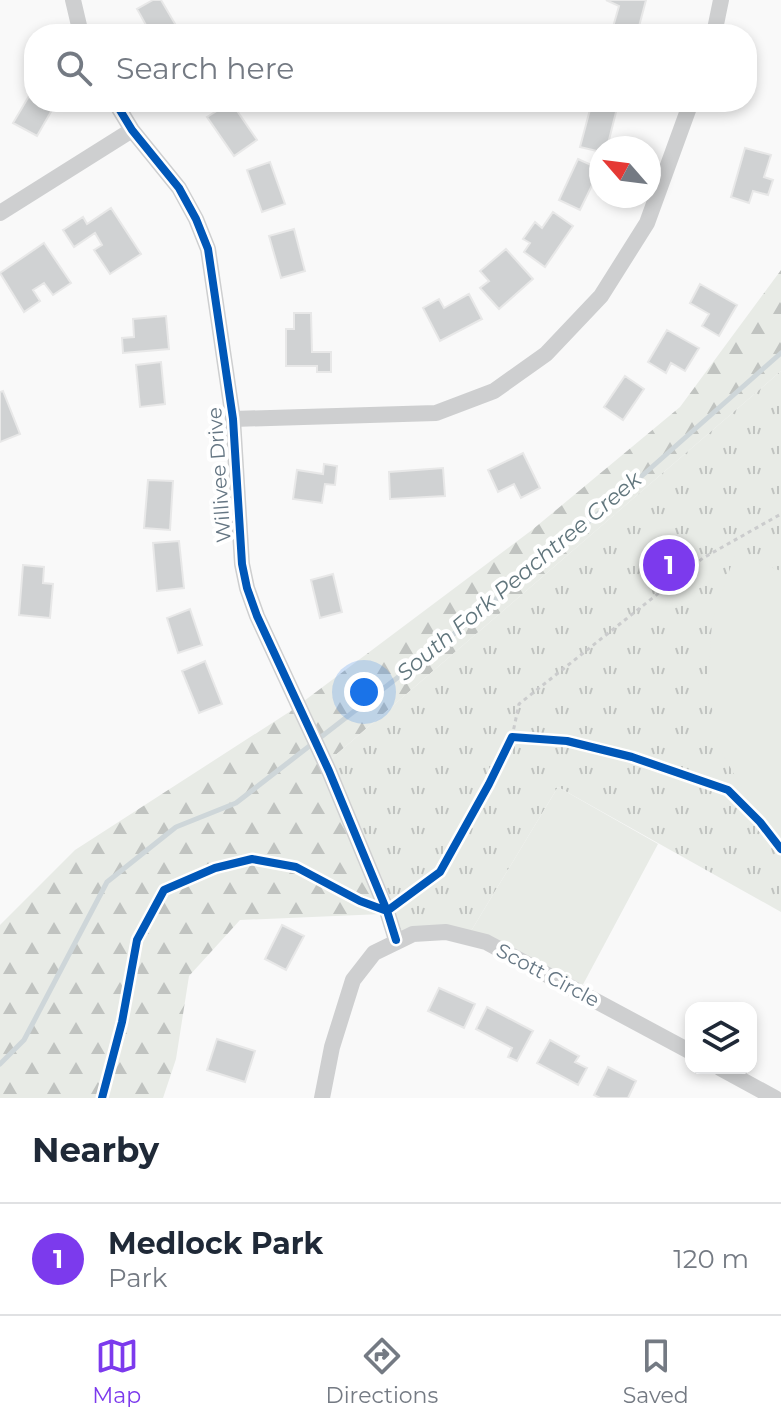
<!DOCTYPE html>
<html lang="en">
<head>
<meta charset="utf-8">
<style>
	:root { --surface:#fff; --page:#f6f6f7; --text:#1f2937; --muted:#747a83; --line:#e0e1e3; --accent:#7c3aed }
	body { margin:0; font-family:Montserrat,sans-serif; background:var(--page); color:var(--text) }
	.controls { position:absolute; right:24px; bottom:24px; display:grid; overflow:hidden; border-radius:16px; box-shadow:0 4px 12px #0003 }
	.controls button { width:72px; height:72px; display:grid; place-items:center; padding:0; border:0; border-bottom:2px solid var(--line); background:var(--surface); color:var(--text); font:40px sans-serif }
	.compass { position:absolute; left:589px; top:136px; width:72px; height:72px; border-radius:50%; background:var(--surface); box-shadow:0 4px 12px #0003; rotate:298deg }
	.you { position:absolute; left:364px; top:692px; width:28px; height:28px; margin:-20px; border:6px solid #fff; border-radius:50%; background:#1a73e8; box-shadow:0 0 0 12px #1a73e833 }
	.badge { display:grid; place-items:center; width:52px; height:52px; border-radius:50%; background:var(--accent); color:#fff; font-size:26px; font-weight:700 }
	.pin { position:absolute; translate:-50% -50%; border:4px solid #fff; box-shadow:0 2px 8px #0006 }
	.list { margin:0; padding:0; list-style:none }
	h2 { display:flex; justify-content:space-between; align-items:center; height:104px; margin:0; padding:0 32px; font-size:34px }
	h2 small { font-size:26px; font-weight:400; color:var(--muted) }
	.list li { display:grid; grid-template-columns:52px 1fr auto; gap:24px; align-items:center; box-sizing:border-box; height:112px; padding:0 32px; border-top:2px solid var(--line) }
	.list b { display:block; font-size:30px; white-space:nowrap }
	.list p { margin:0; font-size:26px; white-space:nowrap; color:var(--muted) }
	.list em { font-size:26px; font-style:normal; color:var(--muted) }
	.icon { flex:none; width:44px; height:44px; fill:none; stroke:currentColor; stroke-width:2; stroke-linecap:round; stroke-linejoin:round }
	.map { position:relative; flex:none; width:781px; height:1098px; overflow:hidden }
	.search { position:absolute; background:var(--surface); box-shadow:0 4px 12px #0003; left:24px; right:24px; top:24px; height:88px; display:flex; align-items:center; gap:20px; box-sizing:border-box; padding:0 28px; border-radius:32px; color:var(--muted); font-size:30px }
	.sheet { height:216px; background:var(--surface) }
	nav { display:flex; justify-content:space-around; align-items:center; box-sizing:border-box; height:112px; border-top:2px solid var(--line); background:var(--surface); font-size:22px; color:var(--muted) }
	nav a { display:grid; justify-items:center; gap:4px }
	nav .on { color:var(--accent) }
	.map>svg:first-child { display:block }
	.forest { fill:url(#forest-firs) }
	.park { fill:url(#park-tufts) }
	.garden { fill:#e8ebe6 }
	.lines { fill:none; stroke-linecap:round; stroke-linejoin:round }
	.stream { stroke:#ced6d9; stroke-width:5 }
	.building { fill:#d0d2d3; stroke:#e8e8e8; stroke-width:2 }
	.path { stroke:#cbcccd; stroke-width:3; stroke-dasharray:4 4; stroke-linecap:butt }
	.street { stroke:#cecfd0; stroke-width:16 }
	.cycleway-casing { stroke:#fff; stroke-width:13 }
	.cycleway { stroke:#0057b8; stroke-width:8 }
	.labels { text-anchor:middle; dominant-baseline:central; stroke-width:8; stroke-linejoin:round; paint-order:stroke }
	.street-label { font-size:20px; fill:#657683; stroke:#fff }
	.water-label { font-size:22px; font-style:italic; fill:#60757c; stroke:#fff }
</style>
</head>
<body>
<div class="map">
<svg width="781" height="1098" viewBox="0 0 781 1098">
	<defs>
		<pattern id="forest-firs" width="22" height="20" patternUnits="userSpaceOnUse" patternTransform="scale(2)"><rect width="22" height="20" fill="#e8ebe6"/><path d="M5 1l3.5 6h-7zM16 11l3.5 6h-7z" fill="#c0c3c0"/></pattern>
		<pattern id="park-tufts" width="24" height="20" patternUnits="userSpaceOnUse" patternTransform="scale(2)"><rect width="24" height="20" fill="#e8ebe6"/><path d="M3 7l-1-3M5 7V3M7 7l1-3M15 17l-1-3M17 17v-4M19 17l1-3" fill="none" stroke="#c0c3c0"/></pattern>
	</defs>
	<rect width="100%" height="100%" fill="#f9f9f9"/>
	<!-- forest -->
	<path class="forest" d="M781 270V371L331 759 304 701 532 530 680 407Z
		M300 705 382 914 240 920 189 976 176 1059 163 1098H0V925L75 850Z"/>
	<!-- park -->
	<path class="park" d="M781 371V912L558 787 468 936 396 940 331 759Z"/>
	<!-- garden -->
	<path class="garden" d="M735 554 781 571V837L753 807 719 748 708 685 712 622Z
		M558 787 658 844 579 992 468 936Z"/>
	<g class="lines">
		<!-- stream -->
		<path class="stream" d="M0 1064 24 1040 107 882 176 827 236 803 464 626 618 497 781 353"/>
	</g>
	<!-- building -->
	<path class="building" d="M153 0H161L181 34H151L137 9Z
		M606 0H646L637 34H611L619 6Z
		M29 96 34 102 52 110 37 136 13 123Z
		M231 102 257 140 234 156 207 117Z
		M592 102 617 108 607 148H601V152L580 147Z
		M745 148 771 155 764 177 773 180 768 195 753 191 749 203 731 197Z
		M578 159 600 169 580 210 559 200Z
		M270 162 285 204 262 212 247 170Z
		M111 208 141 254 110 274 94 250 102 245 95 233 74 247 63 230 83 217 87 224Z
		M553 212 573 226 545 267 524 252 530 243 523 239 535 222 542 228Z
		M294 229 305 271 281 278 269 236Z
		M44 243 71 283 53 295 44 283 33 290 40 301 24 312 0 273Z
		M506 249 533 279 499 309 480 288 489 281 480 271Z
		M700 284 737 305 719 336 702 326 709 314 690 303Z
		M469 294 482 319 440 341 423 308 439 299 444 308Z
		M294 313H311L312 352H331V372H317V366H286V329H294Z
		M166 316 169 349 123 353 122 338 134 337 133 319Z
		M667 330 699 348 685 371 671 363 666 373 648 362Z
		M161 362 165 404 140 407 136 365Z
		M625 376 644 389 623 420 604 407Z
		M3 391 20 434 0 442V392Z
		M523 453 540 488 521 498 514 484 498 492 488 470Z
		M324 464 337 466 335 485 325 484 322 503 293 499 297 470 323 474Z
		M443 468 445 496 390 499 389 472Z
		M148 480 173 481 170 530 144 528Z
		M179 541 184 588 157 591 153 543Z
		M23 565 44 567 43 583 53 584 50 618 19 615Z
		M333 574 342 612 320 618 311 580Z
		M190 609 202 645 178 653 167 618Z
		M205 661 222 704 199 713 182 671Z
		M282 925 304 936 286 970 265 959Z
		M439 988 475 1004 464 1028 428 1011Z
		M487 1007 533 1031 517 1061 508 1057 512 1048 476 1029Z
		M217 1039 255 1051 245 1082 207 1070Z
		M550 1040 579 1056 575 1062 587 1068 578 1085 537 1063Z
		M608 1067 636 1081 628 1098H600L594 1095Z"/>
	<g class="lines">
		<!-- path -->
		<path class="path" d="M512 737 519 704 703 558 781 514"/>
		<!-- street -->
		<path class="street" d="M73 0 81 34
			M714 34 721 0
			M115 102 132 130 179 188 196 219 208 249 233 419 242 564 247 588 257 616 329 771 387 911 396 940
			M0 213 132 130
			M233 419 436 413 494 391 546 354 601 296 647 223 691 102
			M720 1068 775 1098
			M322 1098 332 1047 353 980 374 953 413 934 446 932 486 942 691 1052"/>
		<!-- cycleway casing -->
		<g class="cycleway-casing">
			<path id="cycleway" d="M115 102 132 130 179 188 196 219 208 249 233 419 242 564 247 588 257 616 329 771 387 911 396 940
				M102 1098 122 1022 137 940 164 890 215 868 252 859 296 867 360 901 387 911 440 872 489 784 512 737 567 741 632 757 728 790 760 822 781 849"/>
		</g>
		<!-- cycleway -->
		<use href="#cycleway" class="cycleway"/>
	</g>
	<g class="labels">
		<!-- street labels -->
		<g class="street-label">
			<text transform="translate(219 475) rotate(-94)">Willivee Drive</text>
			<text transform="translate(548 975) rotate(28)">Scott Circle</text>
		</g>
		<!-- water labels -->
		<g class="water-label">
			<text transform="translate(519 576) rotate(-40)">South Fork Peachtree Creek</text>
		</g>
	</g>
</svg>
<div class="controls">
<button><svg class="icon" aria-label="layers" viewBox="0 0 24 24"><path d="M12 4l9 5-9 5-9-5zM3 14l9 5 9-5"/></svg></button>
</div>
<svg class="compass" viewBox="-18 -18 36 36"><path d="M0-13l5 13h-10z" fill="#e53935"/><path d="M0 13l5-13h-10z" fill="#747a83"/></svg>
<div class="you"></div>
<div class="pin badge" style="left:669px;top:565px">1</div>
<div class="search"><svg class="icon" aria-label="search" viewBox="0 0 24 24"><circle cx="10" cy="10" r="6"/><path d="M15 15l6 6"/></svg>Search here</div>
</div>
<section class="sheet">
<h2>Nearby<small></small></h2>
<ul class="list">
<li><span class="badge">1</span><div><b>Medlock Park</b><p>Park</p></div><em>120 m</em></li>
</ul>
</section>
<nav>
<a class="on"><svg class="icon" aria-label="map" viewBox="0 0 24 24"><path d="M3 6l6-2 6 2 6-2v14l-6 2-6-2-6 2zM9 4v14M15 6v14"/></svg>Map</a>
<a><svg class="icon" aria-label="directions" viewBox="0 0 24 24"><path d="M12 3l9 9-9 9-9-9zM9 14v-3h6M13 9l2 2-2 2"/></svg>Directions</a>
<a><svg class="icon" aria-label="saved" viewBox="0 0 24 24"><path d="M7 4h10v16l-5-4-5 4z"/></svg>Saved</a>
</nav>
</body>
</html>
